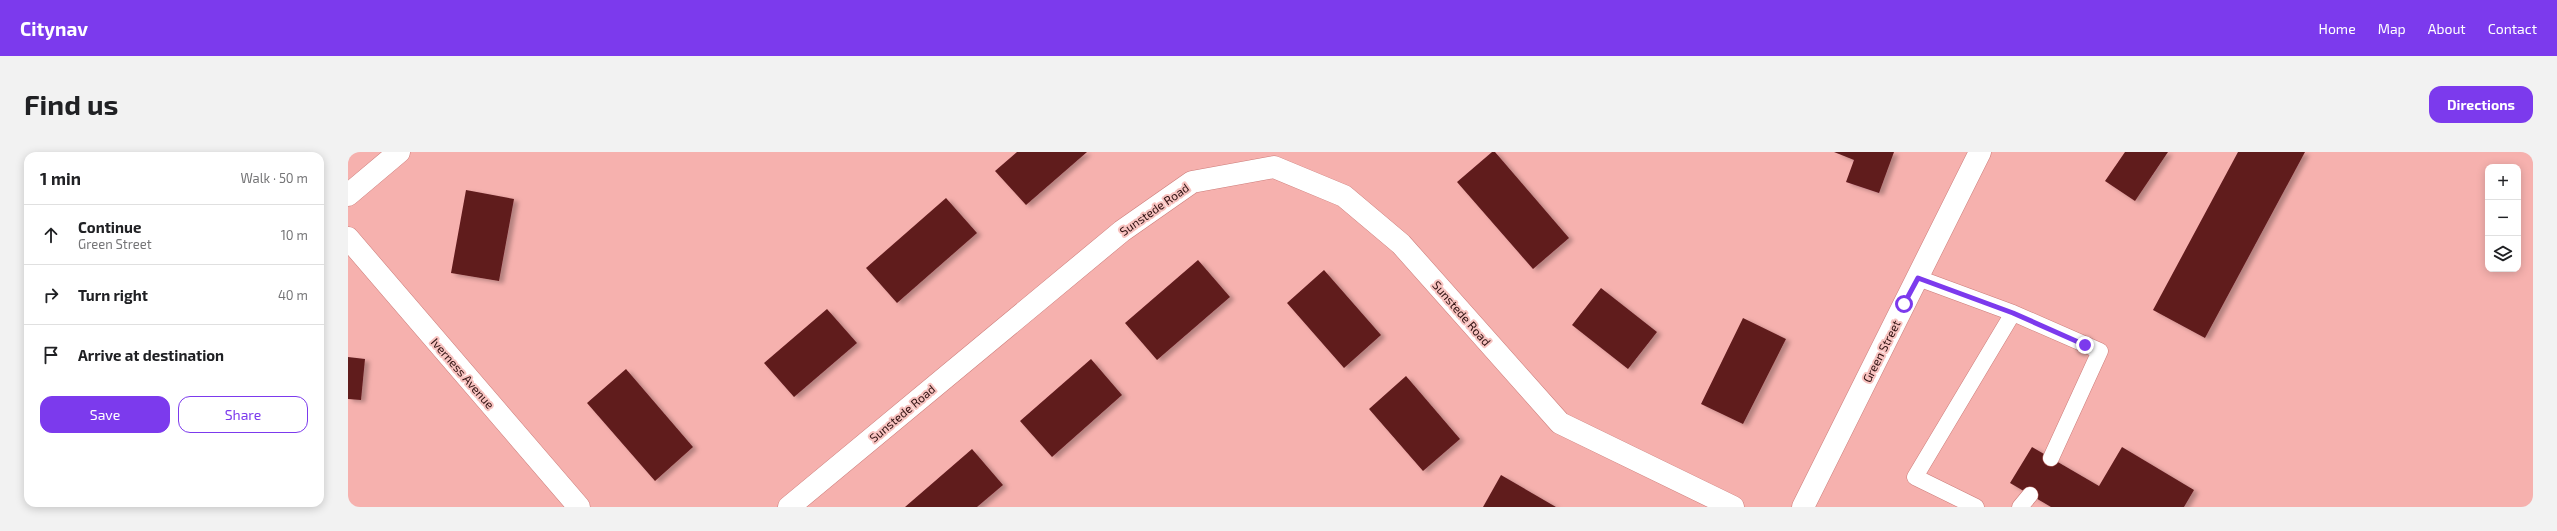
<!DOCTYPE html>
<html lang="en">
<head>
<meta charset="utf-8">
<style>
	:root { --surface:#fff; --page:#f2f2f2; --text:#202124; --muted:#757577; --line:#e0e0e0; --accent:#7c3aed }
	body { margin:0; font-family:"Exo 2",sans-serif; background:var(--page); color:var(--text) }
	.controls { position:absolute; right:12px; top:12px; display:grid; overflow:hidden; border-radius:8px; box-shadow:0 2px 10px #0003 }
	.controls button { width:36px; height:36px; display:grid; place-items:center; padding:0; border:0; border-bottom:1px solid var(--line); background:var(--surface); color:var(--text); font:20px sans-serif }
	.stop { position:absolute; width:12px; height:12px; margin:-9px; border:3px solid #7c3aed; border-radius:50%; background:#fff }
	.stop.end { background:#7c3aed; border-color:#fff; box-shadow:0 1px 4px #0008 }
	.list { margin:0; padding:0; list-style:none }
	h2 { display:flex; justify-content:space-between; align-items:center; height:52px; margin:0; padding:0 16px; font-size:17px }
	h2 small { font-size:13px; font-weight:400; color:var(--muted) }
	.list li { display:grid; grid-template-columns:26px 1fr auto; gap:12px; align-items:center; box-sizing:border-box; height:60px; padding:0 16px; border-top:1px solid var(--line) }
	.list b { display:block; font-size:15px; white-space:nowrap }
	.list p { margin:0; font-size:13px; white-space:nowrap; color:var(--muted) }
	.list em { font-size:13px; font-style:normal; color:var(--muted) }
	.actions { display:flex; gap:8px; padding:12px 16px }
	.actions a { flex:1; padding:9px 0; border:1px solid var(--accent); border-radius:12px; text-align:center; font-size:14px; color:var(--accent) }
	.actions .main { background:var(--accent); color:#fff }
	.icon { flex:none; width:22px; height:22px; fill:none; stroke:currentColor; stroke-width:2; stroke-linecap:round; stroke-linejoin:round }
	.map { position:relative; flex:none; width:2185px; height:355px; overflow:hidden; border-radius:12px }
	header { display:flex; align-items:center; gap:24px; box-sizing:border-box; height:56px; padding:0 20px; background:var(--accent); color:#fff }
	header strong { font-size:19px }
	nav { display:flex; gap:22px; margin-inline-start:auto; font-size:14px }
	.intro { display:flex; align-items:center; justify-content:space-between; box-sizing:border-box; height:96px; padding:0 24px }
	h1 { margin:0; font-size:28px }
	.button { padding:10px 18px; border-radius:12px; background:var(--accent); color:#fff; font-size:14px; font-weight:700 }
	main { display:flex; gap:24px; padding:0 24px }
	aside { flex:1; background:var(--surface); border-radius:12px; box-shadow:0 2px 10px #0003 }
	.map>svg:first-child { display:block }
	.building { fill:#611b1e; filter:url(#shadow) }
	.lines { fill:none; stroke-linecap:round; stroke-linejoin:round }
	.lane-casing { stroke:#cc7c79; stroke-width:17 }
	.street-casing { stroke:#cc7c79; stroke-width:23 }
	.secondary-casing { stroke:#cc7c79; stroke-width:23 }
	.lane { stroke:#fff; stroke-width:16 }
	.street { stroke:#fff; stroke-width:22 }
	.secondary { stroke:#fff; stroke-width:22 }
	.route { stroke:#7c3aed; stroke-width:5 }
	.labels { text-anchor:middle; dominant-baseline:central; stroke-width:4; stroke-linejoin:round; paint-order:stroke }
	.street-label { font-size:12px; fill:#311212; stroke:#f8c3c0 }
</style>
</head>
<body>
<header>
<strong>Citynav</strong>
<nav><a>Home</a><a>Map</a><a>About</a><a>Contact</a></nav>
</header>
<div class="intro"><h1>Find us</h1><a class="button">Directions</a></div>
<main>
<aside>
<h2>1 min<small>Walk · 50 m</small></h2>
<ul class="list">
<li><svg class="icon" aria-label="ahead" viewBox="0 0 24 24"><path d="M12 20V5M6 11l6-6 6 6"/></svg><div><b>Continue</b><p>Green Street</p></div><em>10 m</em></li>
<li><svg class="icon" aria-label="right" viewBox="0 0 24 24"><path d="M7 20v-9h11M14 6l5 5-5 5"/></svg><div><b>Turn right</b></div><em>40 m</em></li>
<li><svg class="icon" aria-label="arrive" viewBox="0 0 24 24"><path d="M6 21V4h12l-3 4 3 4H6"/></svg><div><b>Arrive at destination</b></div></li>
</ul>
<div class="actions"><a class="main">Save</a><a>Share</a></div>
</aside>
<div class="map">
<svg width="2185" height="355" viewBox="0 0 2185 355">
	<defs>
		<filter id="shadow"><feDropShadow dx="4.5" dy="2.5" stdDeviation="2" flood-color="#0004"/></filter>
	</defs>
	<rect width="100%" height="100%" fill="#f6b1ae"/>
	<!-- building -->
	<path class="building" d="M669 0H739L678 53 647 19Z
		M1144 0H1147L1221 86 1185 117 1109 30Z
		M1486 0H1546L1531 41 1498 30 1506 8Z
		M1777 0H1820L1787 49 1757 29Z
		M1890 0H1957L1857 186 1805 158Z
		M118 38 166 47 151 129 103 121Z
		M598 46 629 81 549 151 518 116Z
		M850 108 882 145 809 208 777 171Z
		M976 118 1033 183 996 216 939 151Z
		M1253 136 1309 180 1280 217 1224 173Z
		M479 157 509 191 446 245 416 211Z
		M1395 166 1438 187 1395 272 1353 252Z
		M0 205 17 207 13 248 0 247Z
		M743 207 774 243 704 305 672 269Z
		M278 217 345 295 307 329 239 251Z
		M1058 224 1112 287 1075 319 1021 257Z
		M1684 295 1751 334 1774 295 1846 338 1836 355H1703L1662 331Z
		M624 297 655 333 629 355H557Z
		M1153 323 1208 355H1135Z"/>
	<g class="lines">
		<!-- lane casing -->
		<g class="lane-casing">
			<path id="lane" d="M1570 126 1665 161 1567 325 1628 355
				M1665 161 1752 199 1703 306
				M1672 355 1682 343"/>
		</g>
		<!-- street casing -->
		<g class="street-casing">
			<path id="street" d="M0 43 51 0
				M0 86 231 355
				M441 355 774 79 844 30 926 15 996 44 1053 92 1212 271 1385 355"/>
		</g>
		<!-- secondary casing -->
		<g class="secondary-casing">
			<path id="secondary" d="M1455 355 1632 0"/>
		</g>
		<!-- lane -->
		<use href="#lane" class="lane"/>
		<!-- street -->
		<use href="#street" class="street"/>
		<!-- secondary -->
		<use href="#secondary" class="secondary"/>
	</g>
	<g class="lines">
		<!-- route -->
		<path class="route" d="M1556 152 1570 126 1665 161 1737 193"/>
	</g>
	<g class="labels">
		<!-- street labels -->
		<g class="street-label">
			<text transform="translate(806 57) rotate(-35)">Sunstede Road</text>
			<text transform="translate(1114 161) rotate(49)">Sunstede Road</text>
			<text transform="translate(1533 199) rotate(-63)">Green Street</text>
			<text transform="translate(115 221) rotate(49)">Iverness Avenue</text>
			<text transform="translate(554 261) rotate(-40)">Sunstede Road</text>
		</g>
	</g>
</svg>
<div class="controls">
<button>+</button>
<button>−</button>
<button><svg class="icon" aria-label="layers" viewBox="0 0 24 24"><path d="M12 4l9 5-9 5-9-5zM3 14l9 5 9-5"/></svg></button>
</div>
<div class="stop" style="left:1556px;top:152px"></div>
<div class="stop end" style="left:1737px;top:193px"></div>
</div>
</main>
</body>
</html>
